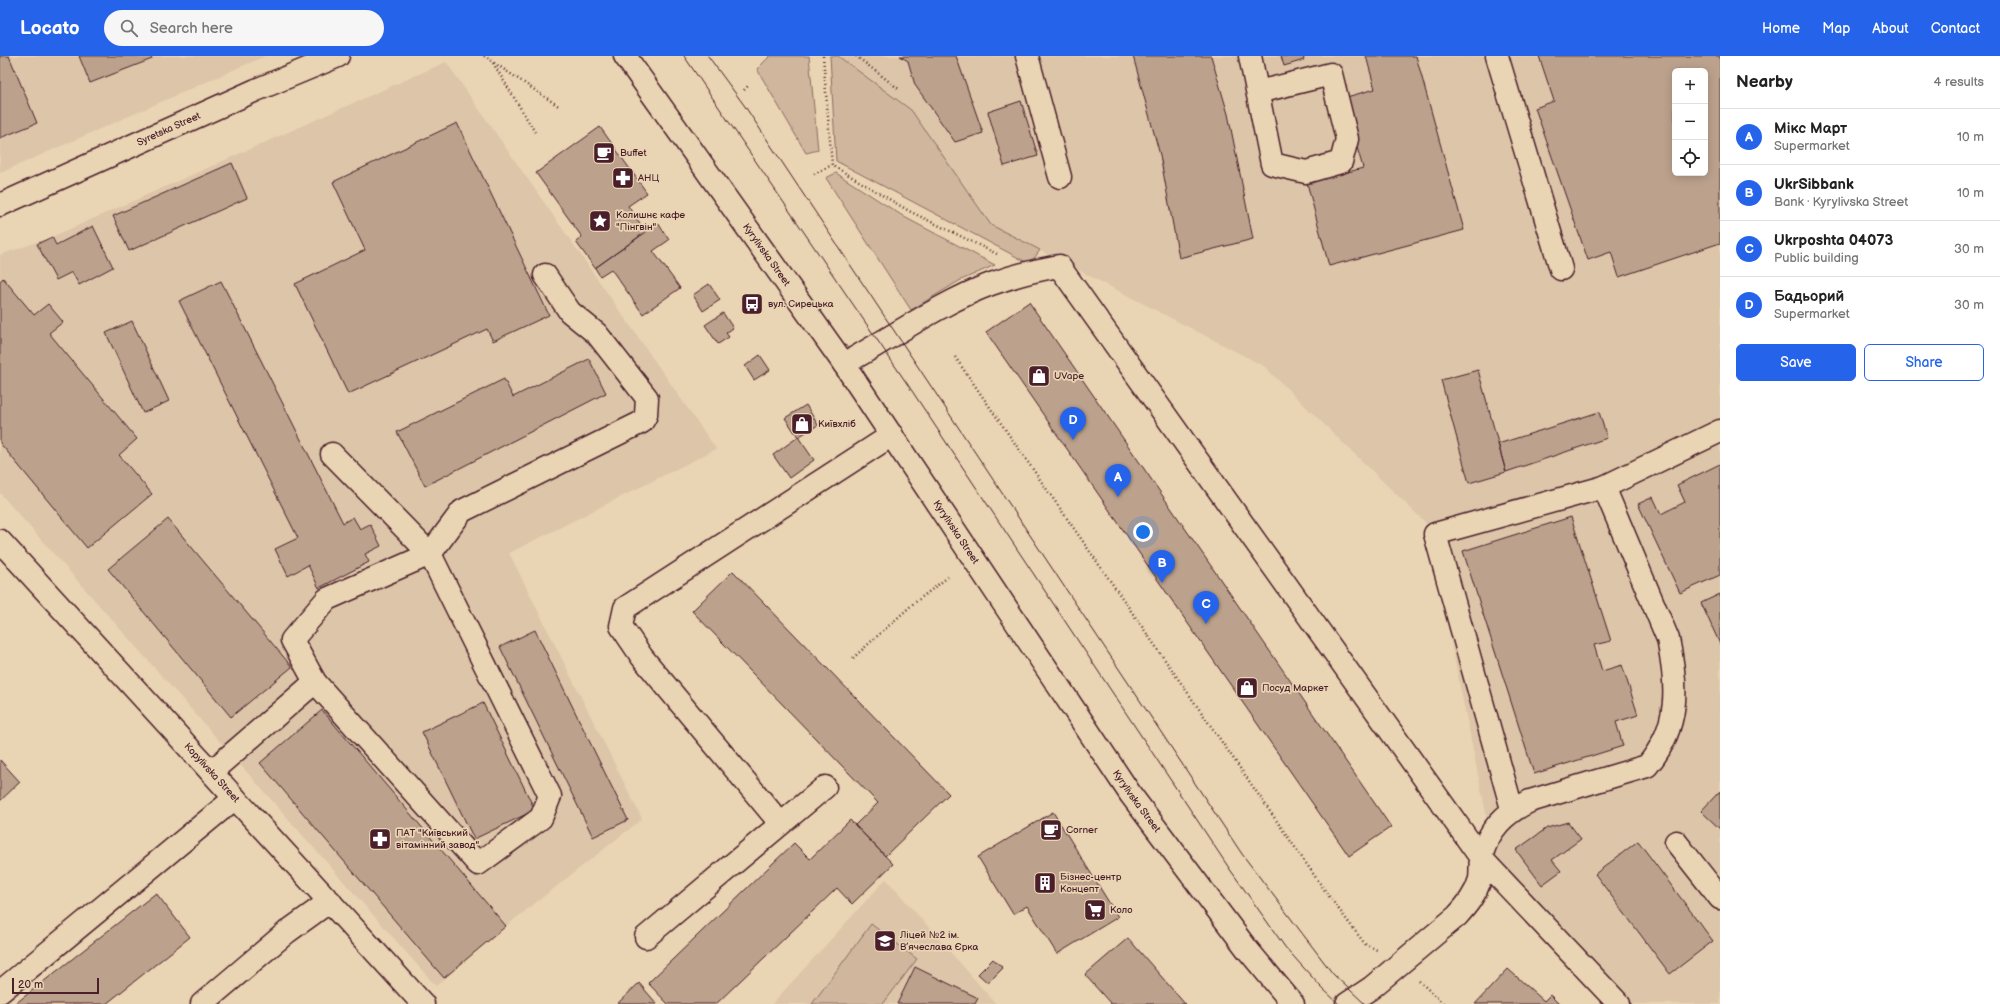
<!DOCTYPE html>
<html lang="en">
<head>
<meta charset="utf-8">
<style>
	:root { --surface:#fff; --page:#f6f6f6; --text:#222; --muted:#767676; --line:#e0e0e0; --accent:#2563eb }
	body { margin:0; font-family:"Balsamiq Sans",sans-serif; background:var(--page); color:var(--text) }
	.controls { position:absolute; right:12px; top:12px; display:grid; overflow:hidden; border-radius:6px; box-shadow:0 2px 10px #0003 }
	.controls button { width:36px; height:36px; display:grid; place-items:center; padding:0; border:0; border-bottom:1px solid var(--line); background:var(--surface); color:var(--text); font:20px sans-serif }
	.scale { position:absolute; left:12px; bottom:10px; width:87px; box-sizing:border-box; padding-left:4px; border:2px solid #4a1f2b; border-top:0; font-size:11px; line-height:14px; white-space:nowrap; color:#4a1f2b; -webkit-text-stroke:3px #e9d4b3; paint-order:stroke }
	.you { position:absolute; left:1143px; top:476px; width:14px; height:14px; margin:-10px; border:3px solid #fff; border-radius:50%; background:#1a73e8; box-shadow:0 0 0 6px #1a73e833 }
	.badge { display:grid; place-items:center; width:26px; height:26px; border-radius:50%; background:var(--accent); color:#fff; font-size:13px; font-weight:700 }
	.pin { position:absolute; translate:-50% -33px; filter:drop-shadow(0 1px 2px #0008) }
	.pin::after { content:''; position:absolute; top:21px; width:14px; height:12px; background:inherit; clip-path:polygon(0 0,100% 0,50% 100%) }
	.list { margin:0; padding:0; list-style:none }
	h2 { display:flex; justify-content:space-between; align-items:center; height:52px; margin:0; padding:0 16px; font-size:17px }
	h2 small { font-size:13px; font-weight:400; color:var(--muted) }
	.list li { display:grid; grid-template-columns:26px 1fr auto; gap:12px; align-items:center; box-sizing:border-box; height:56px; padding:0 16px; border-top:1px solid var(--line) }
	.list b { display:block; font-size:15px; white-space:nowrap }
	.list p { margin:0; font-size:13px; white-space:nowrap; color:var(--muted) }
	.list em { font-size:13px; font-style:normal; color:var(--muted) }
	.actions { display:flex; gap:8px; padding:12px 16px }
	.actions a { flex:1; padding:9px 0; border:1px solid var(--accent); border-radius:6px; text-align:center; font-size:14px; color:var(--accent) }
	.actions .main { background:var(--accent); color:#fff }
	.icon { flex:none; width:22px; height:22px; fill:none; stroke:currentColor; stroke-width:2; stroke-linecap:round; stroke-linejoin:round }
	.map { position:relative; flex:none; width:1720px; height:948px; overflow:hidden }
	header { display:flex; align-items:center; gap:24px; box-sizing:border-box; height:56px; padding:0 20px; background:var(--accent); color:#fff }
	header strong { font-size:19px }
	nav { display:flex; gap:22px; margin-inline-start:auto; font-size:14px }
	.search { width:280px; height:36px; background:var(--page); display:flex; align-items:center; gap:10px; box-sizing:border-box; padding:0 14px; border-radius:22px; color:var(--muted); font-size:15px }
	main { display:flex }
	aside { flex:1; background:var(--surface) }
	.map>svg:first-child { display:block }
	.built { fill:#dcc5a8; fill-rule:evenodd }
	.green { fill:#cfb69d; stroke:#8c6a64 }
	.building { fill:#bca28d; stroke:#4a1f2b; fill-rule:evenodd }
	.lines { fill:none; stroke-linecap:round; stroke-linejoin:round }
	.minor-casing { stroke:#4a1f2b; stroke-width:25 }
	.major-casing { stroke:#4a1f2b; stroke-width:25 }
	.path { stroke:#4a1f2b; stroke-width:2.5; stroke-dasharray:1 3; stroke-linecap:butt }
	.minor { stroke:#e9d4b3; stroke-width:22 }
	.major { stroke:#e9d4b3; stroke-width:22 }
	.tram { stroke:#4a1f2b; stroke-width:1 }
	.labels { text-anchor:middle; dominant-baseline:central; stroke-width:3.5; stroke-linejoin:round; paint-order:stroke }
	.street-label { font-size:10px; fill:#4a1f2b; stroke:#e9d4b3 }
	.poi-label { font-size:10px; fill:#4a1f2b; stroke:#e9d4b3; text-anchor:start }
</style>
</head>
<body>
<header>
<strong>Locato</strong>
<div class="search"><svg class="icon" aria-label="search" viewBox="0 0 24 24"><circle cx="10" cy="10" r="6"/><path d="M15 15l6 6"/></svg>Search here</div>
<nav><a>Home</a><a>Map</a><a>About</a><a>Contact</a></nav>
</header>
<main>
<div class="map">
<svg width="1720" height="948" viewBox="0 0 1720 948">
	<rect width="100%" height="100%" fill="#e9d4b3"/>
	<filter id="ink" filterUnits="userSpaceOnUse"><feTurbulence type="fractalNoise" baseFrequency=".025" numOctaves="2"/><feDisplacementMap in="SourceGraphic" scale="8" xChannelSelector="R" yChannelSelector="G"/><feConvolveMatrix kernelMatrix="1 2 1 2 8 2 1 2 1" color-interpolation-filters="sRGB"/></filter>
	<g filter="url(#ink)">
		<!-- built -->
		<path class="built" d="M0 0H265L0 117Z
			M838 0H1720V948H1632L1496 806 1427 468 1264 310 991 169 911 54ZM1675 15H1705V117H1675Z
			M446 6 716 393 509 497 642 763 506 870 436 930 0 437V199L52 181Z
			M886 823 996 948H772Z"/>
		<!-- green -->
		<path class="green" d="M770 0H809L818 94 806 97 757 13Z
			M830 0H838L911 54 991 169 1040 194 1030 208 836 105Z
			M836 117 906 162 995 209 959 225 911 254 826 122Z
			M871 868 917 903 883 948H812Z"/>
		<!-- building -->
		<path class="building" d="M0 0H9L37 67 0 82Z
			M79 0H151L152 3 90 27Z
			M900 0H956L983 77 955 86 915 29 908 5Z
			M1133 0H1211L1228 58 1253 183 1179 202 1160 99Z
			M1281 0H1303L1304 4 1284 10Z
			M1366 0H1416L1464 174 1329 210 1307 127 1363 112 1343 42 1375 33Z
			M1539 0H1720V187L1619 221 1611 196 1588 204 1535 52 1554 45ZM1675 15H1705V117H1675Z
			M1021 45 1038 100 1004 110 988 56Z
			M457 67 549 259 493 285 487 273 348 338 295 228 365 194 333 126Z
			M600 71 647 137 628 150 646 176 595 212 576 186 582 181 536 117Z
			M232 107 247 142 129 195 113 160Z
			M658 167 669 184 653 195 680 232 643 258 611 213 600 220 595 212Z
			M93 170 113 211 79 229 72 216 56 224 37 188 52 181 56 189Z
			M3 222 34 259 48 248 63 266 49 277 137 383 119 399 152 438 87 492 0 387V225Z
			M221 225 343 467 353 461 360 473 370 468 381 490 365 498 369 506 319 532 308 509 288 520 275 493 298 482 179 245Z
			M709 228 720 244 703 255 693 239Z
			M1029 246 1391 771 1349 800 986 276Z
			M723 257 733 272 726 277 729 281 718 288 705 269Z
			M132 265 169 345 143 357 106 277Z
			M760 299 770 314 754 324 745 310Z
			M589 303 606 337 425 430 397 376 504 323 513 341Z
			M1478 314 1506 416 1469 427 1441 324Z
			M806 349 818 369 798 381 785 362Z
			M1599 356 1607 382 1506 416 1498 388Z
			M798 381 814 404 789 422 773 399Z
			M1720 408V519L1680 537 1638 448 1653 441 1661 458 1685 446 1677 429Z
			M1571 461 1611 585 1594 589 1602 615 1622 609 1638 659 1616 666 1623 690 1534 718 1463 495Z
			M168 463 292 611 231 661 108 513Z
			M733 515 949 738 885 800 855 769 878 747 692 555Z
			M1720 538V588L1701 547Z
			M535 574 628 764 593 781 500 591Z
			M483 647 535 754 474 783 422 676Z
			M322 654 506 870 444 922 260 707Z
			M0 704 20 726 0 745Z
			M1720 735V773L1701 755Z
			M1053 756 1118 861 1057 898 1027 850 1013 858 978 801Z
			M850 764 893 808 852 848 837 832 716 948H668L648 927 794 787 810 803Z
			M1568 766 1581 783 1552 804 1561 815 1542 829 1516 794 1547 772Z
			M1638 785 1713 885 1670 918 1595 818Z
			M156 837 190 881 106 948H15Z
			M1128 882 1185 948H1111L1085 919Z
			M993 903 1003 912 988 927 978 918Z
			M915 911 978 942 975 948H897Z
			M1508 913 1544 945 1550 939 1559 948H1475Z
			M639 927 657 948H617Z"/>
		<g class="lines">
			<!-- minor casing -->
			<g class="minor-casing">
				<g id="minor">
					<path d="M1027 0 1060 121"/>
					<path d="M1250 0 1272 108 1306 116 1341 106 1347 83 1331 18 1258 36"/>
					<path d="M1497 0 1561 213"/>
					<path d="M844 308C891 282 942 246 991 228 1013 220 1036 214 1059 210L1481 802 1619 948"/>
					<path d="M332 398 430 498 462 455 642 366 646 359 647 342 597 278 570 256 545 219"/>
					<path id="s1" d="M0 485 423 948"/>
					<path d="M430 498 550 740 541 762 478 808 315 626 292 584 327 543Z"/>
					<path d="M211 716 315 626"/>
					<path d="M1512 753 1435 478 1604 431 1720 375"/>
					<path d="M780 767 642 601 621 570 625 552 892 379"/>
					<path d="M1676 786 1720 842"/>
					<path d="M646 881 825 731"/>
					<path d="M0 936 235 742"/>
					<path d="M202 948 287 876 330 845"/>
					<path d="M1347 948 1371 932 1457 860C1467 849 1476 838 1480 823 1481 816 1480 809 1481 802 1488 773 1505 757 1530 745L1647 710C1680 671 1678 631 1668 583L1604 431"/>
				</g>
			</g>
			<!-- major casing -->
			<g class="major-casing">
				<g id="major">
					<path id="s2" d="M625 0 844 308 1131 739 1247 893 1293 948"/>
					<path id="s3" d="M0 149 256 34 338 0"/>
				</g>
			</g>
			<!-- path -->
			<path class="path" d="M484 0 560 51
				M823 0 832 109 909 155 997 198
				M856 0 900 34
				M493 7 535 76
				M744 34 749 29
				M814 118 832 109
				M955 301 1328 839 1365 888 1377 894
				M853 602 913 548 948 521
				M1419 925 1444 948"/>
			<!-- minor -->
			<use href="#minor" class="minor"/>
			<!-- major -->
			<use href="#major" class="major"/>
			<!-- tram -->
			<path class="tram" d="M684 0 910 332 1229 812 1285 891 1321 931 1339 948
				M708 0 744 49 1242 798 1333 918 1365 948"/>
		</g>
	</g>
	<!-- icons -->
	<defs>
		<g id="cafe-square" transform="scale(1.15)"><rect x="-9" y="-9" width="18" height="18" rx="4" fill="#4a1f2b" stroke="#e9d4b3"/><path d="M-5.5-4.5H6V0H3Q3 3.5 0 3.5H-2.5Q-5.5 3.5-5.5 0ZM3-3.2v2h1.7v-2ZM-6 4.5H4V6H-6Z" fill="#fff"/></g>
		<g id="pharmacy-square" transform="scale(1.15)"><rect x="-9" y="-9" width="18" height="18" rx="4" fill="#4a1f2b" stroke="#e9d4b3"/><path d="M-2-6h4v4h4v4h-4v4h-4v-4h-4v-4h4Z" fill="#fff"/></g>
		<g id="sight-square" transform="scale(1.15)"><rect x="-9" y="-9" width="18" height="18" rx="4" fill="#4a1f2b" stroke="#e9d4b3"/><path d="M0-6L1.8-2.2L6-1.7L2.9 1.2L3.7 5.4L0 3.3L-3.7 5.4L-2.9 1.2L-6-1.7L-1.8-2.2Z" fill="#fff"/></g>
		<g id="bus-square" transform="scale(1.15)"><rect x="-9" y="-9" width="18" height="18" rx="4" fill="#4a1f2b" stroke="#e9d4b3"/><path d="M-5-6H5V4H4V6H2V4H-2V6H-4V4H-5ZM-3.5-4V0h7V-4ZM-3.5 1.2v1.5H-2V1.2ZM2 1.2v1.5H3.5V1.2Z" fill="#fff"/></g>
		<g id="shop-square" transform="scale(1.15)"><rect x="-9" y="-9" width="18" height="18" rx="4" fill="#4a1f2b" stroke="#e9d4b3"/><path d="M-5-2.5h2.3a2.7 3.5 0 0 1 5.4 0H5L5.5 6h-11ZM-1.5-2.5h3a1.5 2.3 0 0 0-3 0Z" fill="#fff"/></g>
		<g id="building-square" transform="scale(1.15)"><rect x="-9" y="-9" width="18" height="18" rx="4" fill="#4a1f2b" stroke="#e9d4b3"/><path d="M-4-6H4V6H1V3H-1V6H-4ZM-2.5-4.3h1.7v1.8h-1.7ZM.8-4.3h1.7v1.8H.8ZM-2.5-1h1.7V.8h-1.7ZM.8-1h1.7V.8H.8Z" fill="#fff"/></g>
		<g id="supermarket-square" transform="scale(1.15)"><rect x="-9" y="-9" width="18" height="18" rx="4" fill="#4a1f2b" stroke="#e9d4b3"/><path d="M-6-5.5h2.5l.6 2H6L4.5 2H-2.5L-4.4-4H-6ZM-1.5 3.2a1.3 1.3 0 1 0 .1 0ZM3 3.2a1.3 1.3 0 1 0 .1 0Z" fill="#fff"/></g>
		<g id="school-square" transform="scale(1.15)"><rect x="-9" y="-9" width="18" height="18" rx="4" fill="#4a1f2b" stroke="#e9d4b3"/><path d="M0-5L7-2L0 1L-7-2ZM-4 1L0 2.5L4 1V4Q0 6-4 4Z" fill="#fff"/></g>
	</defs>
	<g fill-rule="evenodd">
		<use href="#cafe-square" x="604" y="97"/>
		<use href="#pharmacy-square" x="623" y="122"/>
		<use href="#sight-square" x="600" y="165"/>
		<use href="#bus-square" x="752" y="248"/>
		<use href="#shop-square" x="1039" y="320"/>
		<use href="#shop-square" x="802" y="368"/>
		<use href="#shop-square" x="1247" y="632"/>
		<use href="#cafe-square" x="1051" y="774"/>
		<use href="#pharmacy-square" x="380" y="783"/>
		<use href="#building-square" x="1045" y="827"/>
		<use href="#supermarket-square" x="1095" y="854"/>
		<use href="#school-square" x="885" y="885"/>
	</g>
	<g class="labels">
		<!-- street labels -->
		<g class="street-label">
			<text stroke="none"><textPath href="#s3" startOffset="185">Syretska Street</textPath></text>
			<text stroke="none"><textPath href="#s2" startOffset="244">Kyrylivska Street</textPath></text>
			<text stroke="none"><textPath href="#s2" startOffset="580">Kyrylivska Street</textPath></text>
			<text stroke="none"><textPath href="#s1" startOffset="314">Kopylivska Street</textPath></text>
			<text stroke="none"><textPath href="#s2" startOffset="904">Kyrylivska Street</textPath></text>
		</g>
		<!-- poi labels -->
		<g class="poi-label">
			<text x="620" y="97">Buffet</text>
			<text x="638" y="122">АНЦ</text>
			<text x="616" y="159">Колишнє кафе<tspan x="616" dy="12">"Пінгвін"</tspan></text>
			<text x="768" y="248">вул. Сирецька</text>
			<text x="1054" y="320">UVape</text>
			<text x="818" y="368">Київхліб</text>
			<text x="1262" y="632">Посуд Маркет</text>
			<text x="1066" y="774">Corner</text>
			<text x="396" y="777">ПАТ "Київський<tspan x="396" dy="12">вітамінний завод"</tspan></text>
			<text x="1060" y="821">Бізнес-центр<tspan x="1060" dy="12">Концепт</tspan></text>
			<text x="1110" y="854">Коло</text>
			<text x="900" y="879">Ліцей №2 ім.<tspan x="900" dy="12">В’ячеслава Єрка</tspan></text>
		</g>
	</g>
</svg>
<div class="controls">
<button>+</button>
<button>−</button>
<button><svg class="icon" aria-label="locate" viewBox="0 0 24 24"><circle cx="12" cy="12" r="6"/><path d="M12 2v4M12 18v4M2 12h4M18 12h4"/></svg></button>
</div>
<div class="scale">20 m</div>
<div class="you"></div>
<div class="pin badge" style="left:1118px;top:441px">A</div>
<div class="pin badge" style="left:1162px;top:527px">B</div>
<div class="pin badge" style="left:1206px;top:568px">C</div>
<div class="pin badge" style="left:1073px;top:384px">D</div>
</div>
<aside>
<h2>Nearby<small>4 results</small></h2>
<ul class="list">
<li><span class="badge">A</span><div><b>Мікс Март</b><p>Supermarket</p></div><em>10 m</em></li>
<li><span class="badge">B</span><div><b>UkrSibbank</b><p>Bank · Kyrylivska Street</p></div><em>10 m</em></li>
<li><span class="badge">C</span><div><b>Ukrposhta 04073</b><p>Public building</p></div><em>30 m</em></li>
<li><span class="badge">D</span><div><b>Бадьорий</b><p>Supermarket</p></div><em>30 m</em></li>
</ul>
<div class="actions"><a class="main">Save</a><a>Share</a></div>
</aside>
</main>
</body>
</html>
